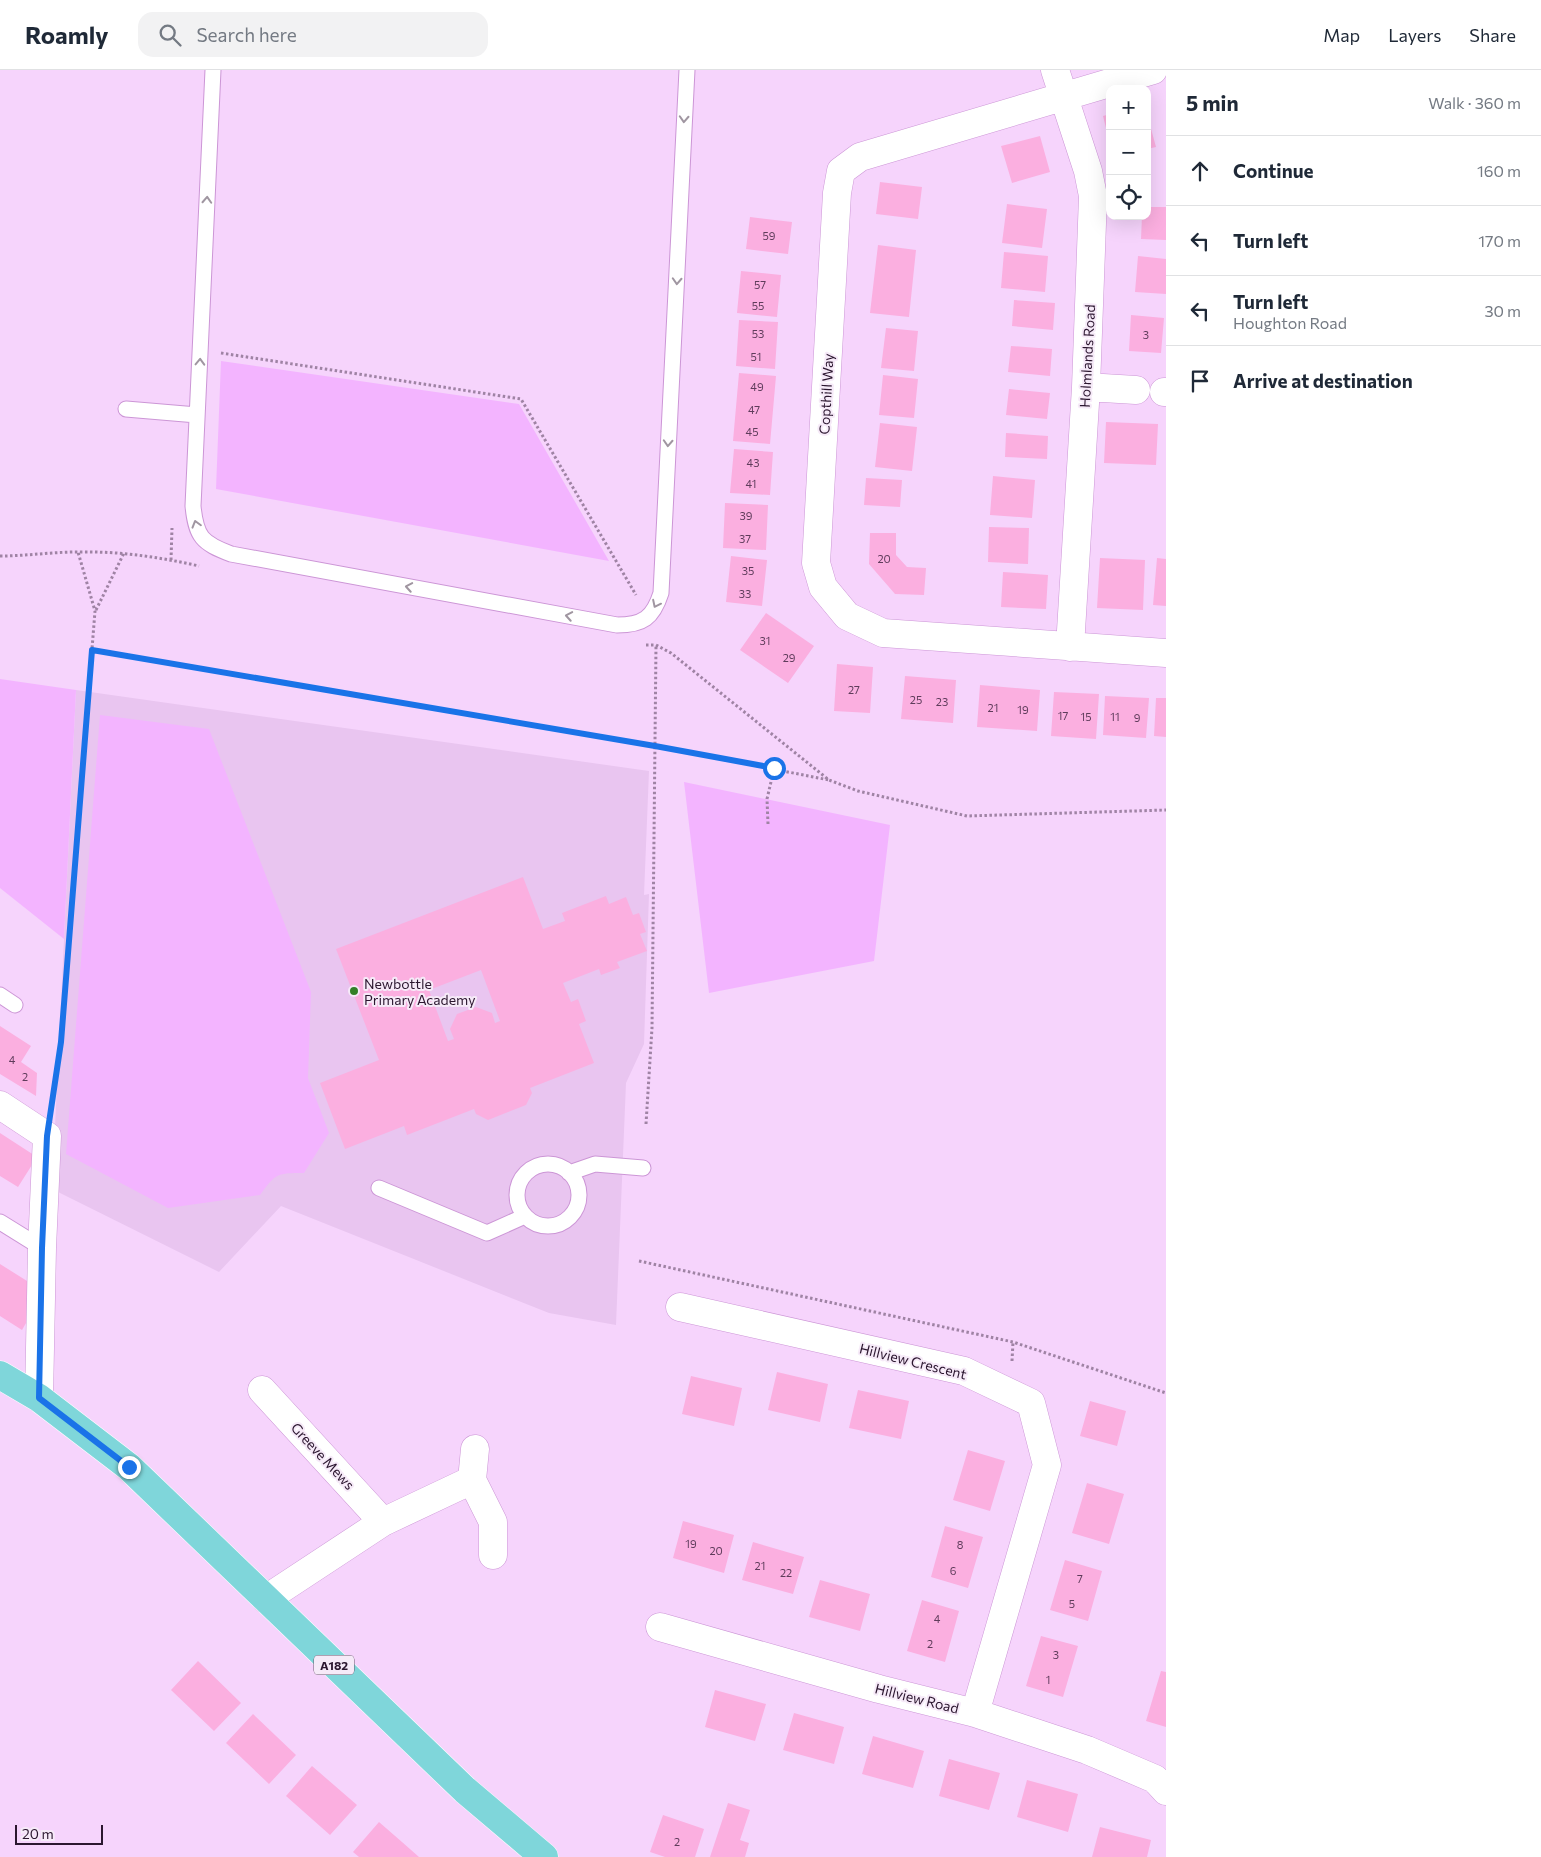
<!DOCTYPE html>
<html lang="en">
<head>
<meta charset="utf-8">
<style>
	:root { --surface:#fff; --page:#f2f2f3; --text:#1f2937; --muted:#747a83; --line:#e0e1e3 }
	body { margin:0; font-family:Commissioner,sans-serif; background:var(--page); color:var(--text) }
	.controls { position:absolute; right:15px; top:15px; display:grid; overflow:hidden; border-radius:10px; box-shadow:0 5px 20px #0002 }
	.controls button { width:45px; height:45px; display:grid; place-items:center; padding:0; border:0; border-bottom:1px solid var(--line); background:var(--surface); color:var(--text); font:25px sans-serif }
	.scale { position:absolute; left:15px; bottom:12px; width:88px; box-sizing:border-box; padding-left:5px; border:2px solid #2b162f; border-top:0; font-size:14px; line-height:18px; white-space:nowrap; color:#2b162f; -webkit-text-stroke:4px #f6eaf8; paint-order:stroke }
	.stop { position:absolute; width:15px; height:15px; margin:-11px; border:4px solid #1a73e8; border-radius:50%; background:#fff }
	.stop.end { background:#1a73e8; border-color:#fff; box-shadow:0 1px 5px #0008 }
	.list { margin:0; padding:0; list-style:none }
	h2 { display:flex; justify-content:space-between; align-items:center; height:65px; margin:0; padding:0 20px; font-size:21px }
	h2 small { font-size:16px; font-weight:400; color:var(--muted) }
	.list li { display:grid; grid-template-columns:32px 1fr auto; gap:15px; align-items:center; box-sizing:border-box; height:70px; padding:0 20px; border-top:1px solid var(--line) }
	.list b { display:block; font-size:19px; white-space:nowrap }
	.list p { margin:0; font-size:16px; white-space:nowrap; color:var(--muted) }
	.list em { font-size:16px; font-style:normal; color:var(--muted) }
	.icon { flex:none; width:28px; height:28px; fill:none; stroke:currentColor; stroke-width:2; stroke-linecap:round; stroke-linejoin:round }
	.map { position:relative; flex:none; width:1166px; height:1787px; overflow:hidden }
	header { display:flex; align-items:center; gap:30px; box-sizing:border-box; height:70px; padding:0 25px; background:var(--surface); border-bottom:1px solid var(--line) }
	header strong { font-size:24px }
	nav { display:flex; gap:28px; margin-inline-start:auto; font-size:18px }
	.search { width:350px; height:45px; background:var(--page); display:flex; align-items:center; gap:12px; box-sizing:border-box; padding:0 18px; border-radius:15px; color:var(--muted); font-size:19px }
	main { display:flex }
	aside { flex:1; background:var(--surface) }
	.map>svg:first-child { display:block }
	.built { fill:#e9c5f0 }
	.green { fill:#f3b4ff }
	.building { fill:#fbafe0; fill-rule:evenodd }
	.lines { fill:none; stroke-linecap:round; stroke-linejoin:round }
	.lane-casing { stroke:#cc96d6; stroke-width:17 }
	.street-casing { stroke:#cc96d6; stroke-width:29 }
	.primary-casing { stroke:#fff; stroke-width:29 }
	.path { stroke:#9f83a4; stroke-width:3; stroke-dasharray:2.5 2.5; stroke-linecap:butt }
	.lane { stroke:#fff; stroke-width:15 }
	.street { stroke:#fff; stroke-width:28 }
	.primary { stroke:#7fd6da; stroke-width:28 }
	.oneway { stroke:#a096a1 }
	.route { stroke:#1a73e8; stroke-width:6 }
	.poi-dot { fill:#337f27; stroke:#f6eaf8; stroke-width:2 }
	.labels { text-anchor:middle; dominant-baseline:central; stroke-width:4; stroke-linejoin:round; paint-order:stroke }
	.number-label { font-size:11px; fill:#5f3c5b }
	.shield { fill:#f6eaf8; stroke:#68566b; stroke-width:1 }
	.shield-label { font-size:12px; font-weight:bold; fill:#2b162f }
	.street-label { font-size:14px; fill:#2b162f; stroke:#f6eaf8 }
	.poi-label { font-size:14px; fill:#2b162f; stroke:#f6eaf8; text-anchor:start }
</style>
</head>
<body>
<header>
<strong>Roamly</strong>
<div class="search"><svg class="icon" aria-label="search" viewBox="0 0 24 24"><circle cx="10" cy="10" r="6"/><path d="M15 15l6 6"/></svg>Search here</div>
<nav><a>Map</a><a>Layers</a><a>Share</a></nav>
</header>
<main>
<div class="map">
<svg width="1166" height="1787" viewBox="0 0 1166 1787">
	<rect width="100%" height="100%" fill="#f6d4fc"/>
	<!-- built -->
	<path class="built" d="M76 620 649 701 644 825 649 824 644 974 626 1013 616 1255 549 1243 281 1136 219 1202 52 1119Z"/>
	<!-- green -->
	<path class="green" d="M221 291 519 334 609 491 216 419Z
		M0 609 76 620 64 869 0 818Z
		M100 645 209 659 311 922 308 1008 329 1063 304 1103C277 1103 276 1103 260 1125L168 1138 66 1084Z
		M684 712 890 755 874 891 709 923Z"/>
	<!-- building -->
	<path class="building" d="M1110 44V70H1109L1103 46Z
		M1147 44 1156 77 1147 79Z
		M1040 66 1050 102 1012 113 1001 76Z
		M880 112 922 117 918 149 876 144Z
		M1007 134 1047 139 1042 178 1002 173Z
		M1147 137H1166V170L1141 169 1142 146H1147Z
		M750 147 792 152 788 184 746 179Z
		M878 175 916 180 909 247 870 243Z
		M1004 182 1048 186 1045 222 1001 218Z
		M1138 186 1166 189V224L1135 222Z
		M741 201 781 205 777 247 737 243Z
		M1014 230 1055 233 1053 260 1012 256Z
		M1131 245 1164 248 1161 283 1129 281Z
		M739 250 778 252 775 299 736 296Z
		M886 258 918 261 914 301 881 298Z
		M1011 276 1052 279 1050 306 1008 302Z
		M739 303 776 306 770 374 733 371Z
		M883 305 918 309 914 348 879 345Z
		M1009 319 1050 323 1047 349 1006 345Z
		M1106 352 1158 354 1156 395 1104 393Z
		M880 353 917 357 912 401 875 397Z
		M1006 363 1048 366 1047 389 1005 387Z
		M734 379 773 382 770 425 730 423Z
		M993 406 1035 410 1032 448 990 445Z
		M866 408 902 410 900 437 864 435Z
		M725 433 768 435 766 480 723 478Z
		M989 457 1029 458 1028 494 988 492Z
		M870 463H896V485L907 497 926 498 924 525 895 524 869 494Z
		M731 486 767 490 762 536 726 532Z
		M1100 488 1145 490 1143 540 1097 538Z
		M1157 488 1166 489V536L1153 535Z
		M1003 502 1048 505 1046 539 1001 537Z
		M766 543 814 576 788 613 740 580Z
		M837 594 873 597 870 643 834 641Z
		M905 606 956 610 953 653 901 649Z
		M980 615 1040 620 1037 661 977 657Z
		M1054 622 1099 624 1096 669 1051 666Z
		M1105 626 1149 628 1146 668 1103 665Z
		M1156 628H1166V667L1154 666Z
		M523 807 543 859 565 851 562 843 606 826 609 834 626 827 633 845 639 843 646 862 640 864 647 881 617 892 620 898 601 905 599 899 563 913 571 932 578 929 586 951 579 954 594 993 530 1018 532 1023 526 1035 488 1050 476 1044 474 1039 407 1065 404 1056 345 1079 320 1013 379 990 336 879ZM481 900 500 951 495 953 492 943 476 937 457 944 450 959 454 969 448 971 429 920Z
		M0 956 31 976 21 992 37 1003 36 1026 0 1004Z
		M0 1063 37 1087 18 1117 0 1106Z
		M0 1194 35 1216 33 1241 22 1260 0 1246Z
		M777 1302 828 1314 820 1352 768 1340Z
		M691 1306 742 1318 734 1356 682 1344Z
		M858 1320 909 1331 901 1369 849 1358Z
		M1090 1331 1126 1341 1117 1376 1080 1366Z
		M968 1380 1005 1391 990 1441 953 1430Z
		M1087 1413 1124 1424 1109 1474 1072 1463Z
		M683 1451 734 1465 724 1503 673 1488Z
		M945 1456 983 1467 968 1518 931 1507Z
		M753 1472 804 1487 793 1524 742 1510Z
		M1065 1490 1102 1501 1088 1551 1050 1540Z
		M820 1510 870 1524 860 1561 809 1547Z
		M922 1530 959 1541 945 1592 907 1581Z
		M1041 1566 1078 1576 1063 1627 1026 1616Z
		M198 1591 241 1633 214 1661 171 1620Z
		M1161 1601 1166 1602V1657L1146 1651Z
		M715 1620 766 1634 755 1671 705 1657Z
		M794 1643 844 1657 834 1694 783 1680Z
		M253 1644 296 1685 269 1714 226 1673Z
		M873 1666 924 1681 913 1718 862 1704Z
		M949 1689 1000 1703 989 1740 939 1726Z
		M312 1696 357 1735 330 1765 286 1726Z
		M1027 1710 1078 1724 1068 1762 1017 1747Z
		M728 1733 750 1740 740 1770 749 1773 745 1787H710Z
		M663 1745 704 1759 695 1787H665L650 1782Z
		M379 1752 402 1772 419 1787H359L353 1782Z
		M1100 1757 1151 1770 1147 1787H1092Z"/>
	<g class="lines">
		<!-- lane casing -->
		<g class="lane-casing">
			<path id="lane" d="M213 0 193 436C196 467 202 473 231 484L617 555C643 555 653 548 661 523L687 0
				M126 339 197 345
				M0 925 15 935
				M517 1125a31 31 0 1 1 62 0a31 31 0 1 1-62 0Z
				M569 1103 595 1094 643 1098
				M379 1118 487 1163 525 1146
				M0 1152 42 1178"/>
		</g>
		<!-- street casing -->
		<g class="street-casing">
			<path id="street" d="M1055 0 1088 101 1093 126 1086 317 1070 577
				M1153 0 860 87 841 101 837 123 816 493 823 517 847 546 883 563 1166 583
				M1086 317 1136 320
				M1164 322H1166
				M0 1035 47 1066 42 1178 39 1328
				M680 1237 964 1301 1031 1333 1047 1395 975 1643
				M262 1320 383 1452
				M475 1379 472 1410 493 1452V1485
				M266 1529 383 1452 472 1410
				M660 1557 879 1619 975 1643 1087 1680 1155 1709 1166 1721"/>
		</g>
		<!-- primary casing -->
		<g class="primary-casing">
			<path id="primary" d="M0 1305 39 1328 129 1397 465 1720 544 1787"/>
		</g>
		<!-- path -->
		<path class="path" d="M221 283 521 329 636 525
			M0 486C26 486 51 482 77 482 119 481 159 487 199 496
			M171 490 172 458
			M96 540 124 483
			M646 575H656L671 583 829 710 858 721 967 746 1166 740
			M92 580 655 676 829 710
			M768 754 767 729 774 699
			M52 1036 61 971 95 541 78 482
			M646 1054 652 958 656 575
			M639 1191 1013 1272 1166 1323
			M1012 1291 1013 1272"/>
		<!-- lane -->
		<use href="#lane" class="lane"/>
		<!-- street -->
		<use href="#street" class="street"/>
		<!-- primary -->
		<use href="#primary" class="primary"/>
	</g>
	<!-- one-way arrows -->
	<defs><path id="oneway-chevron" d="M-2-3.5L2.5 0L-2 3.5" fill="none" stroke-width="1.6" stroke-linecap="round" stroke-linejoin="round" transform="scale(1.25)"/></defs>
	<g class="oneway">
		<use href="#oneway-chevron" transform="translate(684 49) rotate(93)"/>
		<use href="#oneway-chevron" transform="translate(207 130) rotate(-87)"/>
		<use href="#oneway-chevron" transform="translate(677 211) rotate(93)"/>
		<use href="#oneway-chevron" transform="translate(200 292) rotate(-88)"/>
		<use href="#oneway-chevron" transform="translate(668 373) rotate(93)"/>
		<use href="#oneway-chevron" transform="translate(196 454) rotate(-106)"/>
		<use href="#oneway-chevron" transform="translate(409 517) rotate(-170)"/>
		<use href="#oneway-chevron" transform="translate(656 534) rotate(116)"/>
		<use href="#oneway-chevron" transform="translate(569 546) rotate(-170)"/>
	</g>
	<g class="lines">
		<!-- route -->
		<path class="route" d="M129 1397 39 1328 42 1178 47 1066 61 972 92 580 655 676 774 698"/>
	</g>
	<!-- markers -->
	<circle class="poi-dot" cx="354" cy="921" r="5"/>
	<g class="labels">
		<!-- number labels -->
		<g class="number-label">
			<text x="769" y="165">59</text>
			<text x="760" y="214">57</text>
			<text x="758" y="235">55</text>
			<text x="758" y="263">53</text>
			<text x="1146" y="264">3</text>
			<text x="756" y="286">51</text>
			<text x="757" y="316">49</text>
			<text x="754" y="339">47</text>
			<text x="752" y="361">45</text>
			<text x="753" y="392">43</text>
			<text x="751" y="413">41</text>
			<text x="746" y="445">39</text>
			<text x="745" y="468">37</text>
			<text x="884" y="488">20</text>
			<text x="748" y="500">35</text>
			<text x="745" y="523">33</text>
			<text x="765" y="570">31</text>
			<text x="789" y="587">29</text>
			<text x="854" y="619">27</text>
			<text x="916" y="629">25</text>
			<text x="942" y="631">23</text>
			<text x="993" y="637">21</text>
			<text x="1023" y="639">19</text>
			<text x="1063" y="645">17</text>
			<text x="1086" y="646">15</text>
			<text x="1115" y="646">11</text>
			<text x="1137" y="647">9</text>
			<text x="12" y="989">4</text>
			<text x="25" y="1006">2</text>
			<text x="691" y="1473">19</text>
			<text x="960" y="1474">8</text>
			<text x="716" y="1480">20</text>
			<text x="760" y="1495">21</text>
			<text x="953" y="1500">6</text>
			<text x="786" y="1502">22</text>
			<text x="1080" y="1508">7</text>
			<text x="1072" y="1533">5</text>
			<text x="937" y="1548">4</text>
			<text x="930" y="1573">2</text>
			<text x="1056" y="1584">3</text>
			<text x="1048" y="1609">1</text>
			<text x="677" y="1771">2</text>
		</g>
		<!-- shield labels -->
		<rect class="shield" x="314" y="1585.5" width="40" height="19" rx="4"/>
		<g class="shield-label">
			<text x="334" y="1595">A182</text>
		</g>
		<!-- street labels -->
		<g class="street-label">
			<text transform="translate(1087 286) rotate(-87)">Holmlands Road</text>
			<text transform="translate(826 324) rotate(-87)">Copthill Way</text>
			<text transform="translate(913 1291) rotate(14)">Hillview Crescent</text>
			<text transform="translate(323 1386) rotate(47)">Greeve Mews</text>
			<text transform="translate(917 1628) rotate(14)">Hillview Road</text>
		</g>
		<!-- poi labels -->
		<g class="poi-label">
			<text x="364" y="913">Newbottle<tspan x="364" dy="16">Primary Academy</tspan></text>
		</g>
	</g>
</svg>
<div class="controls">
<button>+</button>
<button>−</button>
<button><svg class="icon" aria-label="locate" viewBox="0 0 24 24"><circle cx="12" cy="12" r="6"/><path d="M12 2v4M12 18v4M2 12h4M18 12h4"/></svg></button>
</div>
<div class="scale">20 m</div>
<div class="stop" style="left:774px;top:698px"></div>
<div class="stop end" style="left:129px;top:1397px"></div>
</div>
<aside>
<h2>5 min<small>Walk · 360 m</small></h2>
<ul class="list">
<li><svg class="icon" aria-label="ahead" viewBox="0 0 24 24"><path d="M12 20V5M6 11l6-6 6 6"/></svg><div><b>Continue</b></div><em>160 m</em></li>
<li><svg class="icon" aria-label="left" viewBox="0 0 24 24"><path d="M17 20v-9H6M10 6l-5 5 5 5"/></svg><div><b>Turn left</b></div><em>170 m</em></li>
<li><svg class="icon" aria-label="left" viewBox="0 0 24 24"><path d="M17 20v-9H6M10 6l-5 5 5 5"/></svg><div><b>Turn left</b><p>Houghton Road</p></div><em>30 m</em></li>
<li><svg class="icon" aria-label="arrive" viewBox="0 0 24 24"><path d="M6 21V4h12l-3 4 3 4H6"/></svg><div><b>Arrive at destination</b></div></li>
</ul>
</aside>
</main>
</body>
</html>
